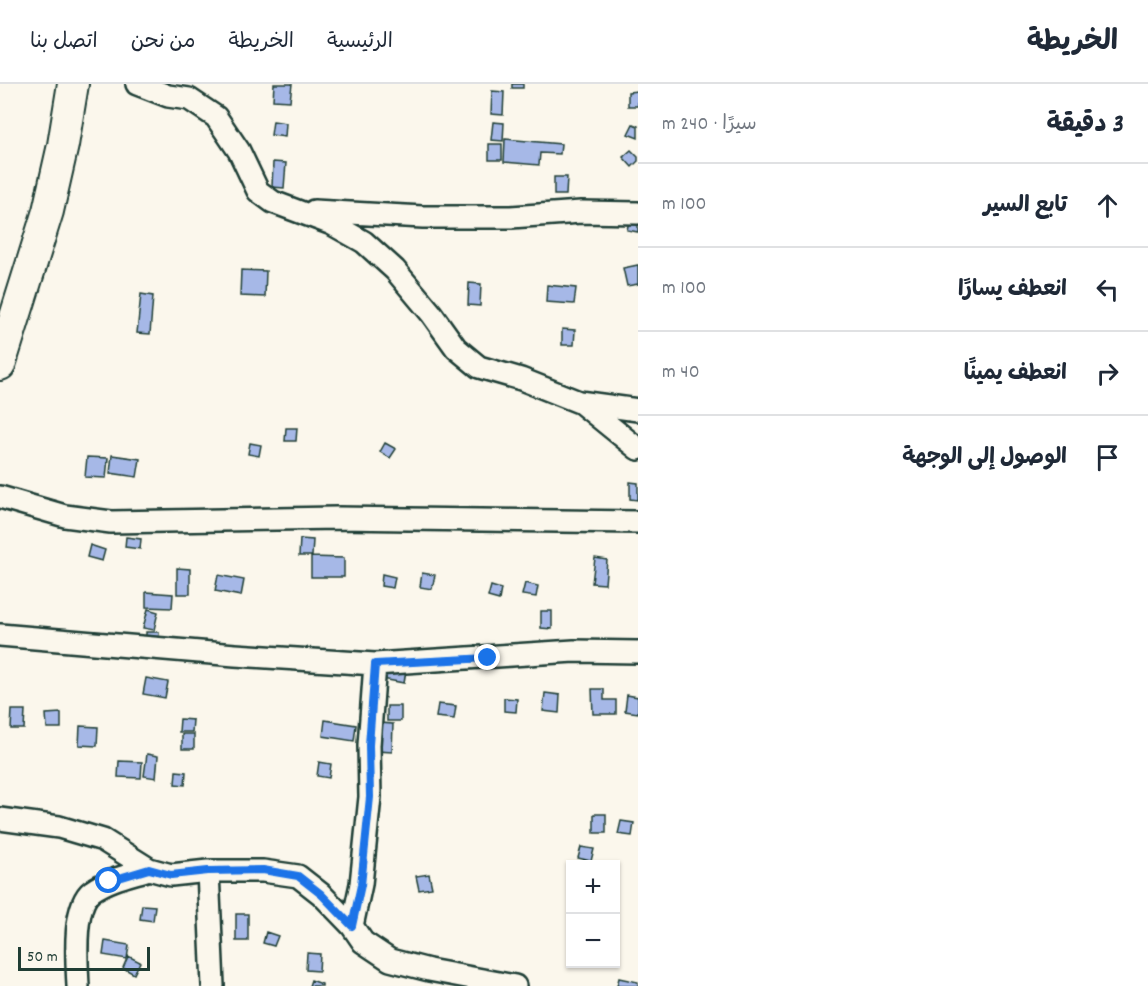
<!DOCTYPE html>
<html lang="ar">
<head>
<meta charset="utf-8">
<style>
	:root { --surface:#fff; --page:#f6f6f7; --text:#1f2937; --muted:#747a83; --line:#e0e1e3 }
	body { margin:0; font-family:Dekko,"Playpen Sans Arabic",sans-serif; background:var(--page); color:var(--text); direction:rtl }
	.controls { position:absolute; right:18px; bottom:18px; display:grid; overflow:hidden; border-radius:0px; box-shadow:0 2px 4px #0004 }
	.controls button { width:54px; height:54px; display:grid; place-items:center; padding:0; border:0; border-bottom:2px solid var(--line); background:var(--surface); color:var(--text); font:30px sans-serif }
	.scale { position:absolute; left:18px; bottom:15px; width:132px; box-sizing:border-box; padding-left:6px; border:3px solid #1f3d34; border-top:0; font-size:16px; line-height:21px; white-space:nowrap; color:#1f3d34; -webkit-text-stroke:4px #fbf7ec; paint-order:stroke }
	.stop { position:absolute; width:18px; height:18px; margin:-14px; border:4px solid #1a73e8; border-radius:50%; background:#fff }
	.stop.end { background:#1a73e8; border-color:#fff; box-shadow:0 2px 6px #0008 }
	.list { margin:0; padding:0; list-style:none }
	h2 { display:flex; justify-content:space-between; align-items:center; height:78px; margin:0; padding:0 24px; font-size:26px }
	h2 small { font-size:20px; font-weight:400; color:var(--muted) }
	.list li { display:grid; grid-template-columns:39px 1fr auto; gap:18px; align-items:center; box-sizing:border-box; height:84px; padding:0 24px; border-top:2px solid var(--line) }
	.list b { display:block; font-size:22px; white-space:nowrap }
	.list em { font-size:20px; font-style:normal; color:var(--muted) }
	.icon { flex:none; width:33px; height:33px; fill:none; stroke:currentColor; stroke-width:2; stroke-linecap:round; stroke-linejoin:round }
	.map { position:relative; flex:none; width:638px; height:902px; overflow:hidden; direction:ltr }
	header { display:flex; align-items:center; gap:36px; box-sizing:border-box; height:84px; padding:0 30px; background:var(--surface); border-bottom:2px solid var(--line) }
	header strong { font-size:28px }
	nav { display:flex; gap:33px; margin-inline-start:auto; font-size:21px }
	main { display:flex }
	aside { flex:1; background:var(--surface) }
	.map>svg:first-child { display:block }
	.building { fill:#a6b8e7; stroke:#1f3d34; stroke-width:1.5 }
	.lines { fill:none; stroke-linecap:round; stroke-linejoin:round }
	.minor-casing { stroke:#1f3d34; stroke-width:26 }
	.highway-casing { stroke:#1f3d34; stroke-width:34 }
	.minor { stroke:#fbf7ec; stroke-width:21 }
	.highway { stroke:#fbf7ec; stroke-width:30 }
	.route { stroke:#1a73e8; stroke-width:8 }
</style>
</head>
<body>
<header>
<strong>الخريطة</strong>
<nav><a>الرئيسية</a><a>الخريطة</a><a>من نحن</a><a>اتصل بنا</a></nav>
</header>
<main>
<aside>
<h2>3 دقيقة<small>سيرًا · 240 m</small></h2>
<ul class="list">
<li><svg class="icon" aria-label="ahead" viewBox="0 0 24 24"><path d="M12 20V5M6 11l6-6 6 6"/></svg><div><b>تابع السير</b></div><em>100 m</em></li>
<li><svg class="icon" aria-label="left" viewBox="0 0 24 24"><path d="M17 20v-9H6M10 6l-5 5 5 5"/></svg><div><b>انعطف يسارًا</b></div><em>100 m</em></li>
<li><svg class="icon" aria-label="right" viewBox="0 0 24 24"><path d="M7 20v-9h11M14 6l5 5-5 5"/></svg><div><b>انعطف يمينًا</b></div><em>40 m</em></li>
<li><svg class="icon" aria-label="arrive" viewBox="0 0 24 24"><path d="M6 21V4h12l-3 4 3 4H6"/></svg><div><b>الوصول إلى الوجهة</b></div></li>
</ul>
</aside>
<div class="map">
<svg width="638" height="902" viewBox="0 0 638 902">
	<rect width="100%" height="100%" fill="#fbf7ec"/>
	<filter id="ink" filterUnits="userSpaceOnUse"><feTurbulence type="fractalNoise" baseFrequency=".0167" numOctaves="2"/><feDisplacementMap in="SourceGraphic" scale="12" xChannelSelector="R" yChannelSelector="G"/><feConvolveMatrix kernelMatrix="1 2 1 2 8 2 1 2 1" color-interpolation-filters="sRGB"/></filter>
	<g filter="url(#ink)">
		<!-- building -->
		<path class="building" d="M274 0H292L290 17 273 16Z
			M512 0H523V4H512Z
			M492 7 504 8 503 31 491 30Z
			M638 7V22H628V8Z
			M273 37 286 39 285 53 271 51Z
			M493 38 504 39 503 57 491 56Z
			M633 40 638 42V54L628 50Z
			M505 55 561 60 560 70 540 69 539 81 504 78Z
			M489 60H502V76H489Z
			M631 66 638 73V77L632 83 623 73Z
			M273 78 286 79 284 104 272 103Z
			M554 93H567L566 111H554Z
			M630 133 638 134V148L627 146Z
			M638 181V200L627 202 623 184Z
			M241 186 266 187 265 213 240 212Z
			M469 199 481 200 480 222 468 221Z
			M547 201 576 204 574 220 546 218Z
			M141 210 153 212 150 250 137 249Z
			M562 245 575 246 574 261H562Z
			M286 344H297L296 357H285Z
			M250 359 261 361 259 372 248 370Z
			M385 359 396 365 390 374 380 368Z
			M112 371 140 375 137 393 110 389Z
			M87 373 108 374 106 394 85 393Z
			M630 398 638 399V416L630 415Z
			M126 453 141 455 140 465 125 463Z
			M300 455 313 456 312 472H299Z
			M90 461 105 466 102 477 87 473Z
			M311 473 344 474V493H311Z
			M595 474 607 476 605 500 592 499Z
			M177 484 190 485V510H177Z
			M422 489 435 491 432 505 420 503Z
			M382 490 395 493 393 504 381 502Z
			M218 491 244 496 241 512 215 507Z
			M525 499 538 502 536 513 522 511Z
			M491 502 501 505 499 516 488 513Z
			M146 508 173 510 172 524 146 523Z
			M148 525 158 528 154 546 143 544Z
			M541 527H552V545L541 544Z
			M146 548H159L158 567H146Z
			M385 582 406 586 404 599 382 595Z
			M146 594 168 598 165 614 143 610Z
			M592 605H604V616H616V630H593Z
			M545 609 560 611 559 629 543 627Z
			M627 611 638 613V629L625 627Z
			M504 614 517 615 516 628 504 627Z
			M438 620 456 622 454 635 436 633Z
			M387 622H401V637H387Z
			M12 626H25L24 645H11Z
			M61 629V644H47L46 630Z
			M180 635 193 636 192 648H179Z
			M325 636 356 641 354 657 323 652Z
			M379 639 393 640 392 668 377 667Z
			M80 642 98 643 97 662 79 661Z
			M182 650H194V665H182Z
			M147 670 158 672 156 694 144 692Z
			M119 677 142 678 141 694 118 693Z
			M319 678 331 680 329 694 317 692Z
			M176 687 186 688 185 701 175 700Z
			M594 730H606V749H594Z
			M621 737 634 739 632 752 618 750Z
			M581 763 594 765 591 777 578 774Z
			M429 790 432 804 419 806 416 792Z
			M142 821 155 822 153 837 140 835Z
			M236 830H248V857H236Z
			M266 848 278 852 274 862 263 859Z
			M105 857 129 861 127 875 103 871Z
			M307 869 320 870 319 887 306 886Z
			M128 872 140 878 134 890 123 884Z
			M619 894 638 898V902H617Z
			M311 896 322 900V902H309Z"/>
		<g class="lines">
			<!-- minor casing -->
			<g class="minor-casing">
				<path id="minor" d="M137 0 168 12 189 15 216 33 239 67 258 107 273 118 332 140 364 158 395 186 431 229 456 264 479 283 521 295 579 318 638 326
					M314 127 423 133H511L581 128 638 129
					M580 318 638 365
					M0 413 65 432 111 438 337 434 638 438
					M0 551 235 571 375 580 574 567 638 568
					M0 735 59 743 103 756 149 785 171 791 208 787H263L298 792 321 810 352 842 363 858 390 876 429 886 515 902
					M208 787 213 902
					M352 842 361 800 370 713 369 661 375 580
					M78 902C77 879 72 822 92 807 109 795 130 791 149 785"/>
			</g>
			<!-- highway casing -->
			<g class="highway-casing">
				<path id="highway" d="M0 281 48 127 63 61 73 0"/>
			</g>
			<!-- minor -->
			<use href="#minor" class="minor"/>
			<!-- highway -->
			<use href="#highway" class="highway"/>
		</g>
	</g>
	<g class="lines" filter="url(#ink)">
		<!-- route -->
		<path class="route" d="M109 797 149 785 171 791 208 787 263 786 298 792 321 810 352 842 361 801 370 713 369 661 375 580 488 574"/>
	</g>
</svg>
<div class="controls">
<button>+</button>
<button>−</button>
</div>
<div class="scale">50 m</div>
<div class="stop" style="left:109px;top:797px"></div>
<div class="stop end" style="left:488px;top:574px"></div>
</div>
</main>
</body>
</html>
